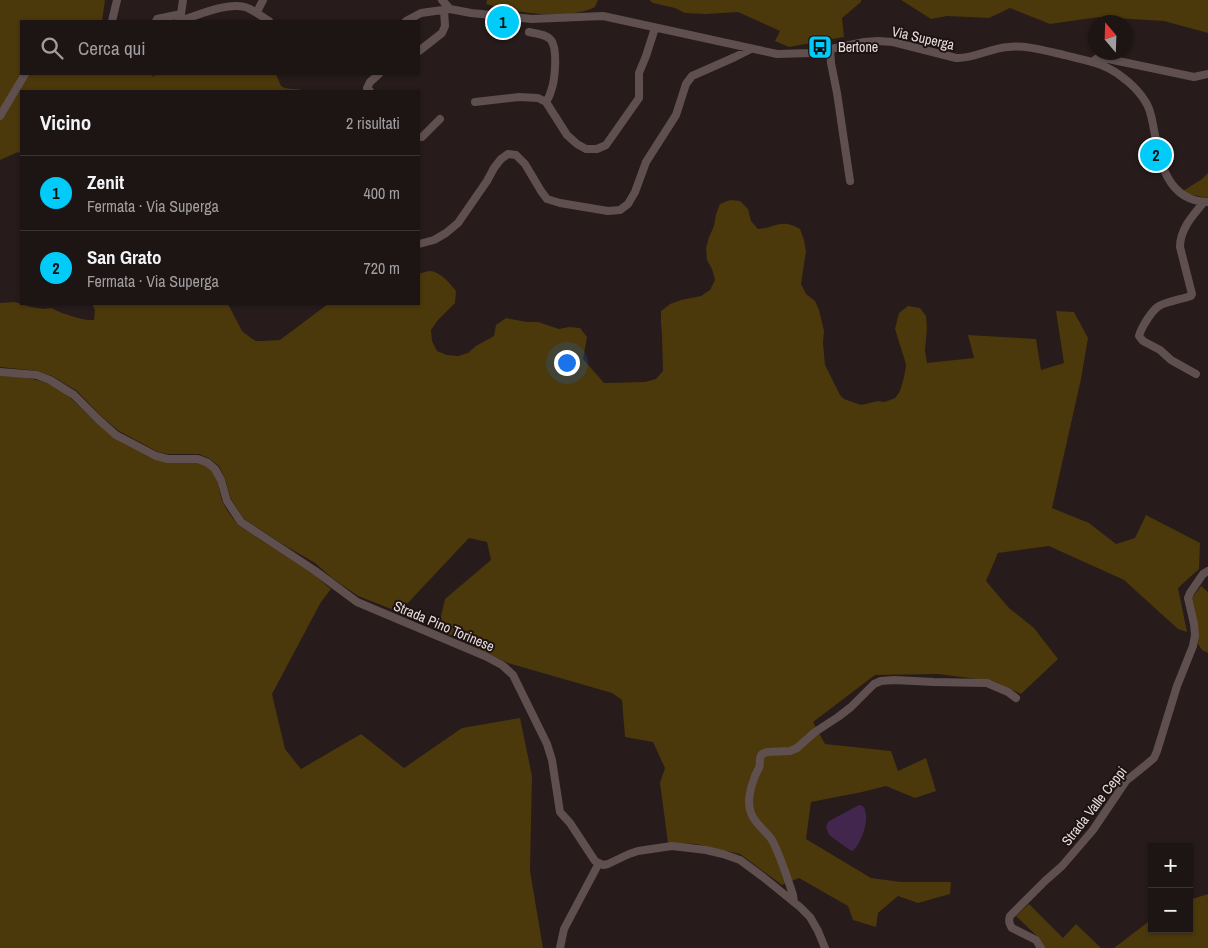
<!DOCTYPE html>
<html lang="it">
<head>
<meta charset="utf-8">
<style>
	:root { --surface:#1d1414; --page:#251d1d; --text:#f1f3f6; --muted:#a09ea0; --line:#3b3334; --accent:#00cbf9 }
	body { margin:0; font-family:"Archivo Narrow",sans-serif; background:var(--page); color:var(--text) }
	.controls { position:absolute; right:15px; bottom:15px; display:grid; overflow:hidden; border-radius:0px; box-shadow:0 1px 4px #0004 }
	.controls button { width:45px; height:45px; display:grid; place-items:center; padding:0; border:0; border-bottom:1px solid var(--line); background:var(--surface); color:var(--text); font:25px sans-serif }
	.compass { position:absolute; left:1088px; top:15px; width:45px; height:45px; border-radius:50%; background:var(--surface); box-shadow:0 1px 4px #0004; rotate:341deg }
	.you { position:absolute; left:566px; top:362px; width:18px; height:18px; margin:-12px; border:4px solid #fff; border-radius:50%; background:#1a73e8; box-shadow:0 0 0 8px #1a73e833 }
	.badge { display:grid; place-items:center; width:32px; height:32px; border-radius:50%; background:var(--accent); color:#111; font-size:16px; font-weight:700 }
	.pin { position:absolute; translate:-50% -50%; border:2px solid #fff; box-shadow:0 1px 5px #0006 }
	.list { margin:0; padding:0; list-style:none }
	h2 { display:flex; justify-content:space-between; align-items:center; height:65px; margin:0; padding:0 20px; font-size:21px }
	h2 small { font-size:16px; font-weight:400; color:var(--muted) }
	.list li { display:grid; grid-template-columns:32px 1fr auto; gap:15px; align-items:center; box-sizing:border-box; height:75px; padding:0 20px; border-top:1px solid var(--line) }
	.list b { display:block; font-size:19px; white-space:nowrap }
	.list p { margin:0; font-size:16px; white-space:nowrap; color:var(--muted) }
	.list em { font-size:16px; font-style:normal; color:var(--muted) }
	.icon { flex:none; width:28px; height:28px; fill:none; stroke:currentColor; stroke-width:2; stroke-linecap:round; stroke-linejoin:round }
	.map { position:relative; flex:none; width:1208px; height:948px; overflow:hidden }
	.search { position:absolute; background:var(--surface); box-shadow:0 1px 4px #0004; left:20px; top:20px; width:400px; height:55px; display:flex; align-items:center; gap:12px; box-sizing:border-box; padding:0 18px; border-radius:0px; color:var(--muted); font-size:19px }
	.panel { position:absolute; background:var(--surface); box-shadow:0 1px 4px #0004; left:20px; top:90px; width:400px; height:215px; border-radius:0px }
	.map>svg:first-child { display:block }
	.green { fill:#4b380b }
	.water { fill:#43264d }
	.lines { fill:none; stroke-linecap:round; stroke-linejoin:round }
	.minor { stroke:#5f504f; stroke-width:8 }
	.labels { text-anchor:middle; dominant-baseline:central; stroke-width:4; stroke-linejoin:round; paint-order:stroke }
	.street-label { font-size:14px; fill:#e6dddd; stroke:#1e1212 }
	.poi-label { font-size:14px; fill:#e6dddd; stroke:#1e1212; text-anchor:start }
</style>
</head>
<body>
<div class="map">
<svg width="1208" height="948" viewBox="0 0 1208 948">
	<rect width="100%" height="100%" fill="#271b1b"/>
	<!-- green -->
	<path class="green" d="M0 0H105L102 21H21V74L0 111Z
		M487 0H598L595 7C567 21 515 13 486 4Z
		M649 0H861V2L842 18 844 37 789 47 775 41 780 31 738 12 706 14 685 13 675 8 653 3Z
		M901 0H1208V33L1164 21 1099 17 1050 24 1010 8 989 18 947 16 931 19Z
		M27 74H152L153 77 156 74H276L281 86C288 91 297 87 303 91H21V154L18 152 0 160V119Z
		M1208 173V198L1188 194 1183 191 1202 179Z
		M730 200 740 201 748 209 751 221 758 229C777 227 782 218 800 229L804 240 806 251 801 284 806 294 815 301 819 310 824 331 823 343 825 365 840 395 844 399 861 405 878 401 884 402 890 400 895 398 899 393 901 388 904 377 906 366 905 361 895 329 899 313 908 306 920 308 926 316 927 328 925 350 927 363 974 358 968 335 1036 339 1041 370 1064 363 1056 311 1074 312 1088 338 1081 379 1052 508 1089 523 1116 544 1135 538 1146 515 1200 543 1199 569 1178 588 1187 632 1178 629 1124 580 1049 546 998 553 986 581 1009 608 1034 628 1058 659 1021 694 993 681 938 674 875 675 813 722 825 744 891 751 898 771 926 758 936 791 915 798 886 786 862 792 811 802 806 839 871 878 901 882H951L950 894 918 903 898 896 878 913 876 927 853 920 848 906 799 878 782 885 740 854 696 844 668 843 660 783 665 768 653 742 625 737 622 700 612 693 508 663 438 629 445 599 491 560 487 542 469 538 406 605 394 610 358 596 332 578 315 563 284 545 244 519 231 499 225 479 219 466 210 459 199 454H168L158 452 119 431 102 417 77 391 52 376 38 371 0 367V303L15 302 31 307 44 309 51 308 62 313 78 318 87 320H94L95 310 92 304H228L242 331 251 338 256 341H262L280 340 328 304H419V274C422 273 427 271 431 271 441 273 450 283 456 291L455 303 438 320 431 330 432 341 437 351 447 355 458 356 468 353 476 346 494 336 496 325 506 318 527 322H538L559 329 569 327 580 328 587 337 583 359 604 383 645 382 656 379 663 371 662 335 661 323V311L670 304 681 300 701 296 710 290 715 280 712 269 707 260 706 248 709 237 714 226 716 214 720 204Z
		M0 376C17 377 33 377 49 384 69 393 80 408 96 422 108 434 122 443 137 450 146 455 155 460 165 462 180 465 200 456 212 471 219 479 219 493 223 503 227 511 233 518 238 525L312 573 331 589 321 602 272 694 285 749 301 769 361 734 404 768 462 728 520 718 532 776 530 871 543 948H0Z
		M1201 586 1208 592V653L1202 650 1198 644 1196 618 1191 599Z
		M1208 894V948H1114L1152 919V929H1189V900Z
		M1029 904 1063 938 1076 924 1101 948H1045L1039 938 1016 916Z"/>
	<!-- water -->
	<path class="water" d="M859 805 863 806C871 818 862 841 853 851L850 850 829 835 826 827 828 822 831 820Z"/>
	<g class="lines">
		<!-- minor -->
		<path class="minor" d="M442 0 450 9
			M257 12 263 0
			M112 21 117 0
			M156 21 157 19 181 14 183 0
			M179 21C197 16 226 2 245 7 254 10 261 16 269 21
			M406 21 421 13 450 9 471 13 532 19 603 16 777 54 812 53 864 42 878 41 893 42 956 58C974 59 990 48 1008 47 1027 45 1046 51 1064 55 1079 59 1095 61 1108 68 1122 75 1137 88 1145 101 1151 109 1152 120 1154 130 1160 162 1167 201 1208 202
			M529 32C537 34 546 34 551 40 558 49 555 81 551 91 550 95 548 99 546 102
			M830 49 831 63 837 93 850 181
			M419 51 442 33 445 26 444 10
			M1092 62 1099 57 1194 77 1208 74
			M370 91 367 88 370 82 379 74
			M475 102 519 97 538 98 546 102 567 135 577 144 586 149H597L606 145 639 98V73L646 56 655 28
			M0 116 25 74
			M419 137H422L440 119
			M419 244 434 240 446 233 458 223 487 181 494 168 501 159 508 154 516 155 525 164 541 191 547 199 560 203 608 211 620 210 628 204 635 192 646 162 676 115 686 84 692 76 735 57 751 49
			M0 372 37 375 50 380 74 395 99 420 116 435 156 456 168 459H198L208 463 215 469 221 480 227 501 241 522 314 570 357 602 485 656 502 665 513 675 547 744 552 760 560 812 570 823 595 861 603 865 608 864 629 854 638 851 672 846 706 850 723 854 740 860 763 877 800 907 810 917 818 931 825 948
			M1196 374 1171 360 1160 350 1143 341 1139 336C1141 328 1152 310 1159 306 1166 302 1182 299 1191 296L1192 294 1180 247C1180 229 1193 215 1204 202
			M794 902 793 895C787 877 781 857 772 840 766 831 755 824 751 813 747 804 750 788 754 779 755 775 757 772 759 768 761 763 758 759 762 754L767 752 790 751 797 748 815 732 838 717 851 707 874 684 881 681 894 680 934 682 987 683 1008 692 1016 698
			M560 948 564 929 599 863
			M1041 948 1036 940 1012 928C1009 924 1008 921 1010 916L1045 881 1062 866 1093 830 1126 781 1147 764 1154 758 1157 751 1177 686 1193 646 1195 635 1194 624 1188 598 1190 593 1203 574 1208 571"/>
	</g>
	<!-- icons -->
	<defs>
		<g id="bus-square" transform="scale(1.25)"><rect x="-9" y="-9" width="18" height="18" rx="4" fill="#00cbf9" stroke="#1e1212"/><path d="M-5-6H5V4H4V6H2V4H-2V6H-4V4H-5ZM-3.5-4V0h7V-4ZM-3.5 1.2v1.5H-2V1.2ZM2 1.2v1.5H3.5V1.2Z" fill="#111"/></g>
	</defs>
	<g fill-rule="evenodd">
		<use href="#bus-square" x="820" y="47"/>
	</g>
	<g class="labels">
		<!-- street labels -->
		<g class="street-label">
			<text transform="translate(923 38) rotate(13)">Via Superga</text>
			<text transform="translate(444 626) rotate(23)">Strada Pino Torinese</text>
			<text transform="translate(1094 806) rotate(-52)">Strada Valle Ceppi</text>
		</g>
		<!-- poi labels -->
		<g class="poi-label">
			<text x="838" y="47">Bertone</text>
		</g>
	</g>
</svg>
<div class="controls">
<button>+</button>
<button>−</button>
</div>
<svg class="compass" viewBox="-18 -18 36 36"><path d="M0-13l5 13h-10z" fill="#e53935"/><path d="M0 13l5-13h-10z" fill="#a09ea0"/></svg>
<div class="you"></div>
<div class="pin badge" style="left:503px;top:22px">1</div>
<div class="pin badge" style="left:1156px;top:155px">2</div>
<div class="search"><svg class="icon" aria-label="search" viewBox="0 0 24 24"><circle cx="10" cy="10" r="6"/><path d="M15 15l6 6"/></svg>Cerca qui</div>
<section class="panel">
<h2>Vicino<small>2 risultati</small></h2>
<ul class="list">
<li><span class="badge">1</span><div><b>Zenit</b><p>Fermata · Via Superga</p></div><em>400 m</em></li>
<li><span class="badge">2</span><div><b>San Grato</b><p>Fermata · Via Superga</p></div><em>720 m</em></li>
</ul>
</section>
</div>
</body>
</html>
